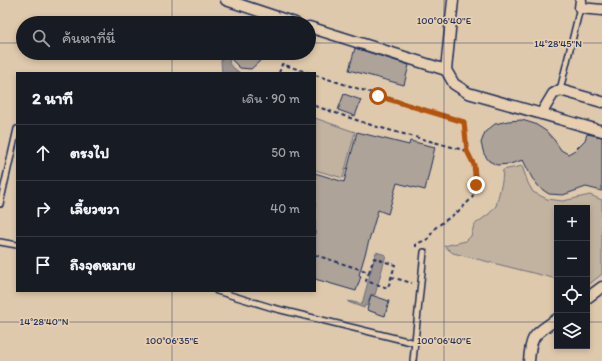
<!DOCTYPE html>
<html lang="th">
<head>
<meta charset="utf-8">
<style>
	:root { --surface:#171b24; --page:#20242c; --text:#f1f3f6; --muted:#9ea1a6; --line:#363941 }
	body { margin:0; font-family:Itim,"Playpen Sans Thai",sans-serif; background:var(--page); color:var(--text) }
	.controls { position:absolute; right:12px; bottom:12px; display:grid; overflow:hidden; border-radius:0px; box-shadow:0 2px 6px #0003 }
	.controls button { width:36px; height:36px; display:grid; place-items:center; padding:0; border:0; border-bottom:1px solid var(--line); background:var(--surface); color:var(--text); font:20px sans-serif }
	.stop { position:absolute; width:12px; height:12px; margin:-9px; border:3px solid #b45309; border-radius:50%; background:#fff }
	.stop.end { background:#b45309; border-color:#fff; box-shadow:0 1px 4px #0008 }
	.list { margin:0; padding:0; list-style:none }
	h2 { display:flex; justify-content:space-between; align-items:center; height:52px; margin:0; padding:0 16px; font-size:17px }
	h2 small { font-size:13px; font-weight:400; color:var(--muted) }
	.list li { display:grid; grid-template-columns:26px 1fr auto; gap:12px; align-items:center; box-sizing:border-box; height:56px; padding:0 16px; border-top:1px solid var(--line) }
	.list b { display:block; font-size:15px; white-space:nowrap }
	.list em { font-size:13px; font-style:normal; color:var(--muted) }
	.icon { flex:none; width:22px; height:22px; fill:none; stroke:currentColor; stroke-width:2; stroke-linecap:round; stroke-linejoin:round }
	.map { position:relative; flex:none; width:602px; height:361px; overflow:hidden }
	.search { position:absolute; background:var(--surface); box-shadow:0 2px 6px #0003; left:16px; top:16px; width:300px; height:44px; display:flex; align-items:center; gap:10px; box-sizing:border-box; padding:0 14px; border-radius:22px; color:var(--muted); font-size:15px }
	.panel { position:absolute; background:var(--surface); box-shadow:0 2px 6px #0003; left:16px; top:72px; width:300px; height:220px; border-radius:0px }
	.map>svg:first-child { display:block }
	.green { fill:#c2b2a0; stroke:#6e707f }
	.water { fill:#9c9592; stroke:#686c7d }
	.building { fill:#aea398; stroke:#1b2f5e }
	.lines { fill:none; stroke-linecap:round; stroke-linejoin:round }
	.service-casing { stroke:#1b2f5e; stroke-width:8 }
	.minor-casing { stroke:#1b2f5e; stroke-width:13 }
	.path { stroke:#1b2f5e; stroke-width:2; stroke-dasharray:4 3; stroke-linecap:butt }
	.service { stroke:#e7cfaf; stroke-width:5 }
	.minor { stroke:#e7cfaf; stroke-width:10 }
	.route { stroke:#b45309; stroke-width:5 }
	.ticks { fill:none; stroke:#1b2f5e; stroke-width:1; stroke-opacity:0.45 }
	.ticks-label { font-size:10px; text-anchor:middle; fill:#1b2f5e; stroke:#e7cfaf; stroke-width:3.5; stroke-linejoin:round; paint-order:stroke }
</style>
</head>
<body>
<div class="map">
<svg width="602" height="361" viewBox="0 0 602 361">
	<rect width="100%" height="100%" fill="#dfc9ac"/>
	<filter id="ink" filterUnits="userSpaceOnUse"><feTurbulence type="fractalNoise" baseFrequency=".025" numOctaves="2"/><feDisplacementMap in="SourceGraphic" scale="8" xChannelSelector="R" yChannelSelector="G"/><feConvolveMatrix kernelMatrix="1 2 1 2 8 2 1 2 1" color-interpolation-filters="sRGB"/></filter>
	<g filter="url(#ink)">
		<!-- green -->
		<path class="green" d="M315 118 355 132 343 178 315 170Z
			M522 166 528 183 533 192 547 199 563 201 590 195 602 200V274L587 286V208H557V279L453 253 444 246 466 241 471 236 474 225 489 214 496 206 502 182 503 170Z"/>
		<!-- water -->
		<path class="water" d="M223 53H231L229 64 240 73H222L221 61Z
			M376 252 386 255 375 295 371 294 367 306 365 305 364 308 348 302V301L362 304Z"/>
		<!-- building -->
		<path class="building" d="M355 48 409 65 404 85 349 70Z
			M233 53H260V61L251 69 240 68 232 60Z
			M344 94 361 100 355 116 338 110Z
			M522 120 535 124 546 131 555 141 561 150 568 154 575 150 585 140 587 134 602 137V191L586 187 563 195 549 194 540 188 532 178 523 160 510 164 497 165 489 161 484 154 481 143 485 132 495 124 508 121Z
			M357 132 409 145 410 141 435 147 425 190 397 183 388 214 378 210 359 275 361 276 356 291 315 279V173L344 182Z
			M371 295 389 301 385 316 367 310Z"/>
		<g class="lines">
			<!-- service casing -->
			<g class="service-casing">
				<path id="service" d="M560 90 580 8
					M0 204 17 129
					M0 242 17 245
					M217 291 273 308 415 343
					M413 361 424 252"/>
			</g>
			<!-- minor casing -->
			<g class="minor-casing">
				<path id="minor" d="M226 0 295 23
					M581 0 580 8 602 10
					M309 27 446 70 454 84 468 93 602 131
					M446 70 453 0
					M541 114 553 94 560 90 602 102
					M587 298 602 287
					M529 361C531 333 535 335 557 319"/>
			</g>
			<!-- path -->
			<path class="path" d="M279 73 282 64 309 73
				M315 75 464 122 467 151 474 165 476 185 472 198 460 210 435 228 428 239 416 244V247
				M315 106 374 126 467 151
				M315 255 369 272 374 258 395 265 388 288 366 281 369 272
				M391 277 412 283"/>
			<!-- service -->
			<use href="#service" class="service"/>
			<!-- minor -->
			<use href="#minor" class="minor"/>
		</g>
	</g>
	<g class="lines" filter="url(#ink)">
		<!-- route -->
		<path class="route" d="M378 96 464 122 467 151 474 165 476 185"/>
	</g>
	<!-- ticks -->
	<path class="ticks" d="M172 0V23M444 0V361M0 43H23M309 43H602M172 53V73M172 291V361M0 322H557M587 322H602"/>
	<g class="ticks-label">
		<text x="444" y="24">100°06'40"E</text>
		<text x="558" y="47">14°28'45"N</text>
		<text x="44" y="325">14°28'40"N</text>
		<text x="172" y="344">100°06'35"E</text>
		<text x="444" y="344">100°06'40"E</text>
	</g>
</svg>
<div class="controls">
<button>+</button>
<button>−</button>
<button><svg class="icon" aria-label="locate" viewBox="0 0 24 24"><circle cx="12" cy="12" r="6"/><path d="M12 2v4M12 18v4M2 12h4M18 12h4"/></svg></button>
<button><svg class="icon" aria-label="layers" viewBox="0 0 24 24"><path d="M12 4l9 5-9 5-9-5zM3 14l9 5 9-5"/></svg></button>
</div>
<div class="stop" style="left:378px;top:96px"></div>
<div class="stop end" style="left:476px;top:185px"></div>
<div class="search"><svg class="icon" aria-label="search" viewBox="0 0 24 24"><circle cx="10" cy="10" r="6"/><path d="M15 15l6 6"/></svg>ค้นหาที่นี่</div>
<section class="panel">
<h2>2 นาที<small>เดิน · 90 m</small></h2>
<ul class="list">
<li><svg class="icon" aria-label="ahead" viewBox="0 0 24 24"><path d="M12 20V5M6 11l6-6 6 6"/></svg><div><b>ตรงไป</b></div><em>50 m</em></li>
<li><svg class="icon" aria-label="right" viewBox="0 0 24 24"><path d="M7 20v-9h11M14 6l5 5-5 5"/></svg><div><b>เลี้ยวขวา</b></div><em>40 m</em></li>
<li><svg class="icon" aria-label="arrive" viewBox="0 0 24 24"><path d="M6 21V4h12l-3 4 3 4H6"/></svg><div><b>ถึงจุดหมาย</b></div></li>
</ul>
</section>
</div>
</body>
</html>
